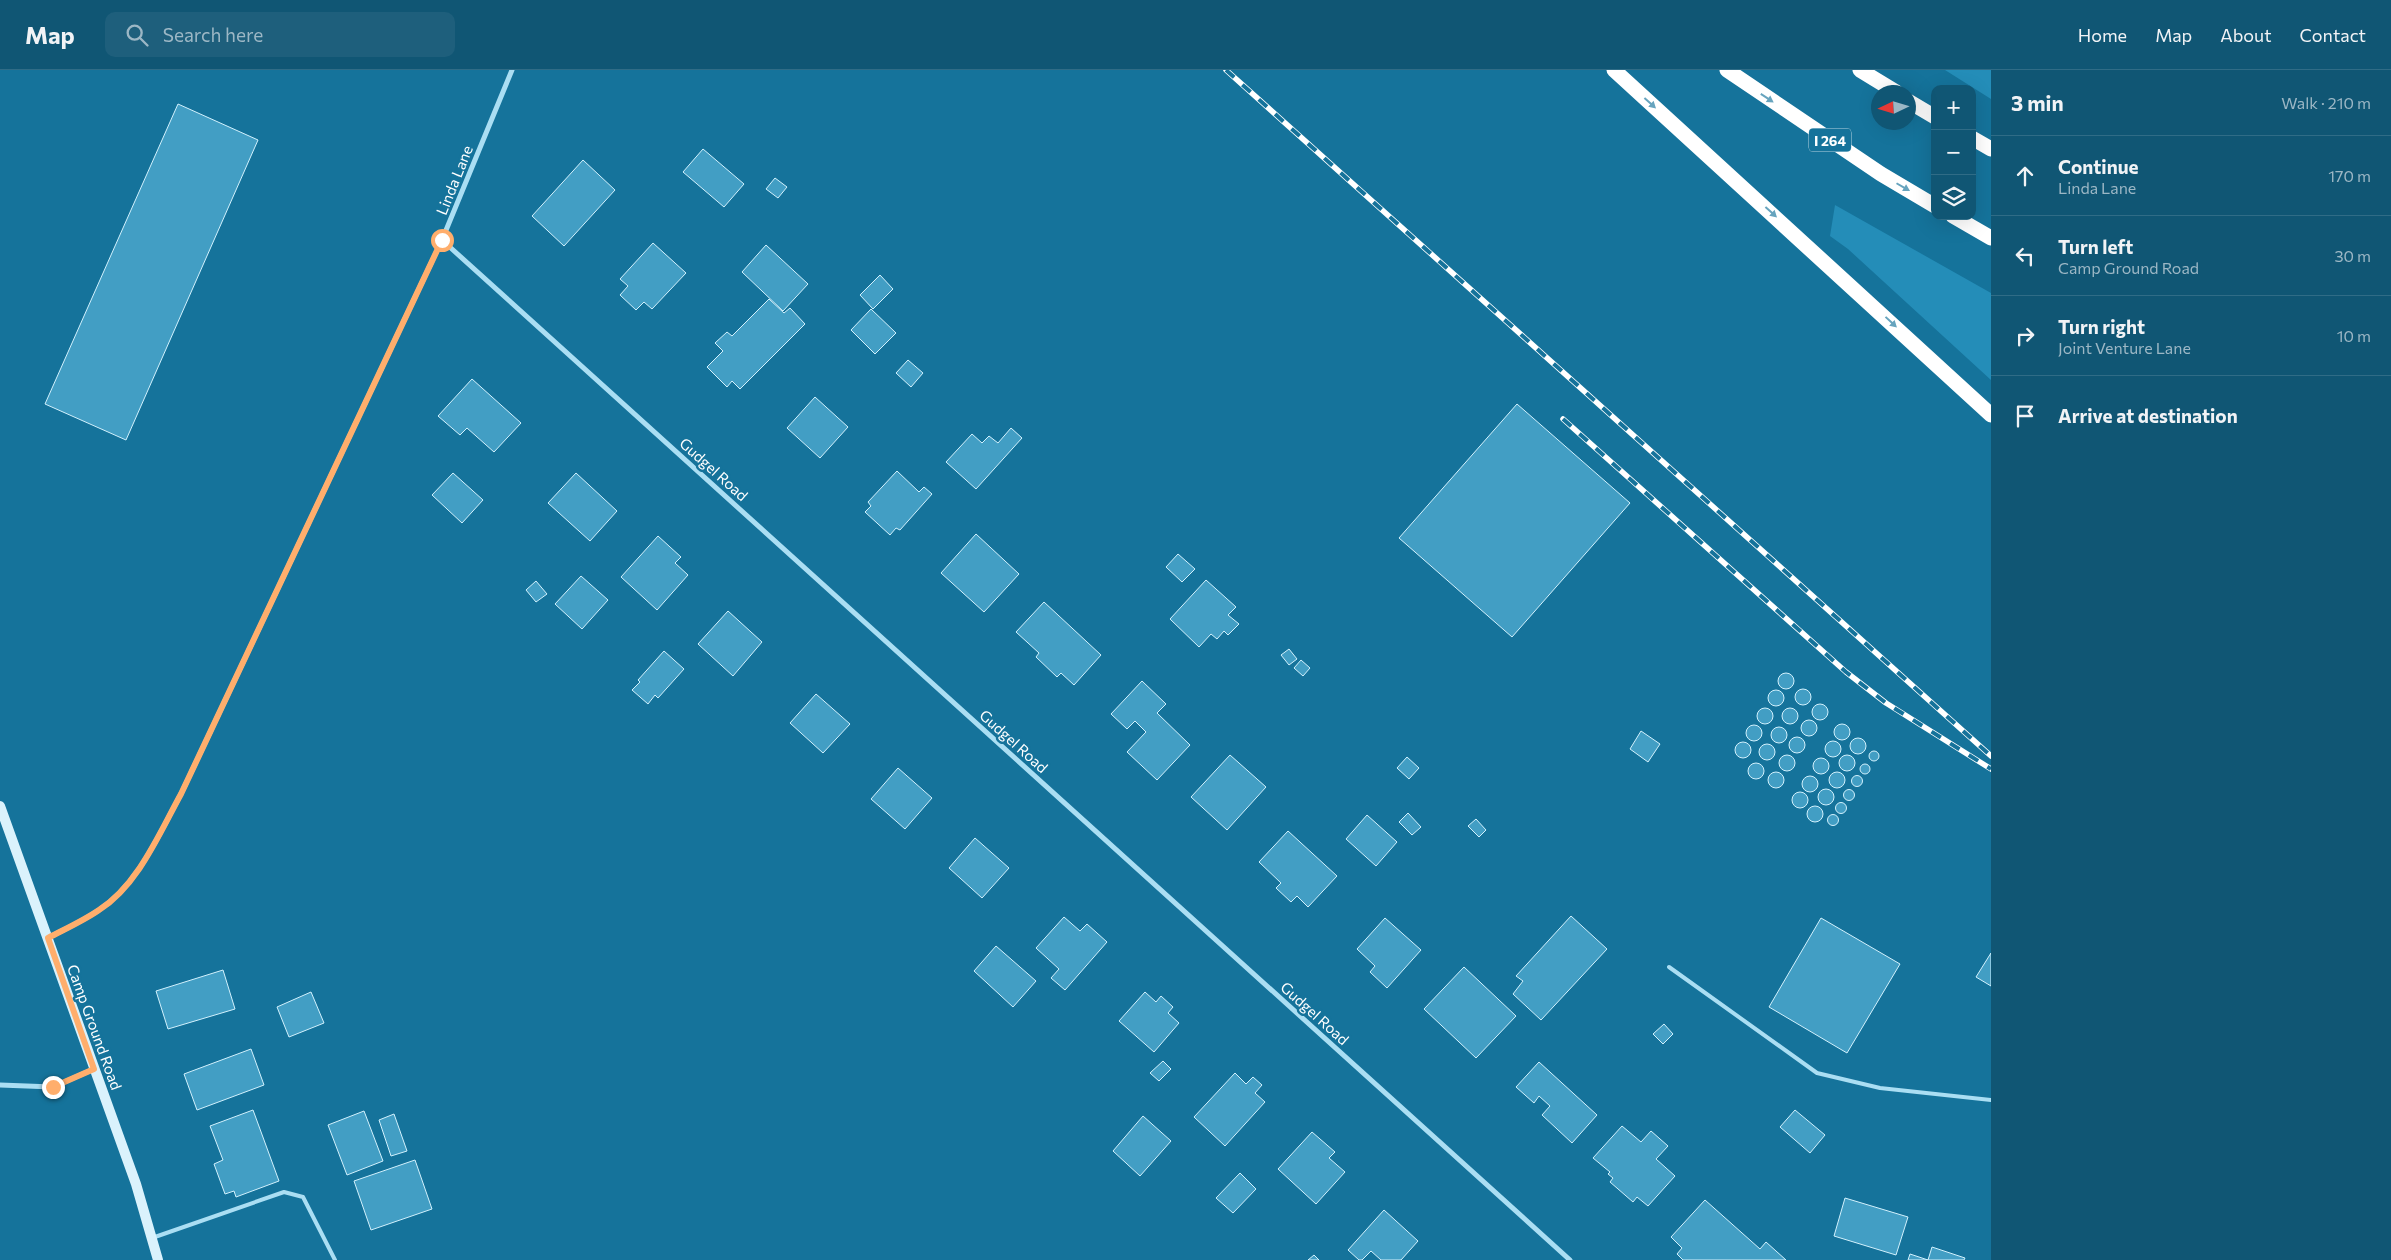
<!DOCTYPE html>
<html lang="en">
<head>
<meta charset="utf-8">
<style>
	:root { --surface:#105674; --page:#1e5f7c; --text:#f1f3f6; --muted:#9cb7c5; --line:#306c86 }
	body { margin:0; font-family:Commissioner,sans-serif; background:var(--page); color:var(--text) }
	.controls { position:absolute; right:15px; top:15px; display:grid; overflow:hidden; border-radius:10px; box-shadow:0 5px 20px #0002 }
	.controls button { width:45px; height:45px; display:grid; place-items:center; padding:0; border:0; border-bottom:1px solid var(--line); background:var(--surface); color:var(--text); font:25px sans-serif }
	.compass { position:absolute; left:1871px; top:15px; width:45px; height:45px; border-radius:50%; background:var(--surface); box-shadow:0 5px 20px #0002; rotate:266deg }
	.stop { position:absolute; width:15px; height:15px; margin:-11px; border:4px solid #ffae6c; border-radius:50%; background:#fff }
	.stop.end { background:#ffae6c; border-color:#fff; box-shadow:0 1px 5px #0008 }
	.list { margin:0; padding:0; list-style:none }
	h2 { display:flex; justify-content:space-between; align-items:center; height:65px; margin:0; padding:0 20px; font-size:21px }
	h2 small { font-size:16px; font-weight:400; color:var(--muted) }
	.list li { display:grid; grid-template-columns:32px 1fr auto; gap:15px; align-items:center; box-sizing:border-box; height:80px; padding:0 20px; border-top:1px solid var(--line) }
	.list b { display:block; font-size:19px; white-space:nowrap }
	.list p { margin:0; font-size:16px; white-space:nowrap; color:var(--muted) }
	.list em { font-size:16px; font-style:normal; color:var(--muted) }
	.icon { flex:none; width:28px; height:28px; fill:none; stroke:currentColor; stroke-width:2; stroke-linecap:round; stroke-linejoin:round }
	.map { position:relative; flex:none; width:1991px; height:1190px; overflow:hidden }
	header { display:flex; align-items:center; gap:30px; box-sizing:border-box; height:70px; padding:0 25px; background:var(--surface); border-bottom:1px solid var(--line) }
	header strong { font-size:24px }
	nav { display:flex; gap:28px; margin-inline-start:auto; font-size:18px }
	.search { width:350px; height:45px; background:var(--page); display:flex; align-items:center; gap:12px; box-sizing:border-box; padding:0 18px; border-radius:10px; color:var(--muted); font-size:19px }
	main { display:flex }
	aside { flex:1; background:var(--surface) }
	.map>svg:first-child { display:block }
	.green { fill:#248db8 }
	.building { fill:#429ec4; stroke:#d2f1fd }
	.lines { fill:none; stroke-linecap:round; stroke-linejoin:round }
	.lane { stroke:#aadef3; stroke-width:4 }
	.street { stroke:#aadef3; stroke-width:5 }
	.secondary { stroke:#daf2fc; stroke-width:10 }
	.highway { stroke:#fff; stroke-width:15 }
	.rail-casing { stroke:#fff; stroke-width:5.5 }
	.rail { stroke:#15739b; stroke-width:4; stroke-dasharray:11; stroke-linecap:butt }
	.oneway { fill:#67a4be }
	.route { stroke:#ffae6c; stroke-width:6 }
	.labels { text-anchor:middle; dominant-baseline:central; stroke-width:5; stroke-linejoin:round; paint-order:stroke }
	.shield { fill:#15739b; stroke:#b9d5e1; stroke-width:1 }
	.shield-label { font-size:14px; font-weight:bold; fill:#fff }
	.street-label { font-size:15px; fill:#fff; stroke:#15739b }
</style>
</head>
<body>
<header>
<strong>Map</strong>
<div class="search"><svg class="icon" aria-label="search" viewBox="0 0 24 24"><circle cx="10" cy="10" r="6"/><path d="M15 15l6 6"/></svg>Search here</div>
<nav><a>Home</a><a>Map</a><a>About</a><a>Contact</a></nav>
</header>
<main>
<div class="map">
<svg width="1991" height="1190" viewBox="0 0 1991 1190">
	<rect width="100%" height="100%" fill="#15739b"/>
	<!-- green -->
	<path class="green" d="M1945 0H1991V29Z
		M1835 135 1991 223V310L1848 179 1830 166Z"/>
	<!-- building -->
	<path class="building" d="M178 34 258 70 126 370 45 334Z
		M703 79 744 114 724 137 683 102Z
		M583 90 615 120 564 176 532 146Z
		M775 108 787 117 778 128 766 119Z
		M653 173 686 203 652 239 644 232 636 240 620 225 628 216 620 209Z
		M766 175 808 214 783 241 742 202Z
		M880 205 893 219 873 239 860 225Z
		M769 229 784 243 790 238 805 254 740 319 732 311 727 317 707 297 723 281 715 273 727 262 732 266Z
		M871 239 896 263 875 284 851 260Z
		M908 290 923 303 911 317 896 303Z
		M472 309 521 353 494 382 467 358 460 365 438 346Z
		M815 327 848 357 820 388 787 358Z
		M1517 334 1630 433 1512 567 1399 468Z
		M1011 358 1022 368 976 419 946 392 972 364 982 373 989 366 998 373Z
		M897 401 919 422 924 417 932 424 900 460 896 458 890 465 865 442 871 436 868 432Z
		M453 403 483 430 462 453 432 425Z
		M576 403 617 441 590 471 548 433Z
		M976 464 1019 504 984 542 941 503Z
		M658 466 681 487 675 493 688 505 657 540 621 507Z
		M1178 484 1195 499 1182 512 1166 497Z
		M581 506 608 530 582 559 555 534Z
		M1206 510 1236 537 1228 545 1239 554 1228 565 1224 561 1217 569 1211 564 1199 577 1170 549Z
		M536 511 547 524 536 532 526 520Z
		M1044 532 1101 585 1074 615 1061 603 1057 607 1036 587 1039 583 1016 562Z
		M728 541 762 572 733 606 698 574Z
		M1289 579 1297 589 1289 595 1281 585Z
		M664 581 684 599 658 628 655 625 648 634 632 620 640 612 638 610Z
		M1301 590 1310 598 1303 606 1294 598Z
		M1778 611a8 8 0 1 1 16 0a8 8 0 1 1-16 0Z
		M1142 611 1166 634 1157 643 1190 675 1157 710 1127 682 1146 662 1135 651 1127 659 1111 644Z
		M1795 627a8 8 0 1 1 16 0a8 8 0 1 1-16 0Z
		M1768 628a8 8 0 1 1 16 0a8 8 0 1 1-16 0Z
		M816 624 850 654 823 683 790 653Z
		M1812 642a8 8 0 1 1 16 0a8 8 0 1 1-16 0Z
		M1782 646a8 8 0 1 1 16 0a8 8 0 1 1-16 0Z
		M1757 646a8 8 0 1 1 16 0a8 8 0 1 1-16 0Z
		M1801 658a8 8 0 1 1 16 0a8 8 0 1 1-16 0Z
		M1834 662a8 8 0 1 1 16 0a8 8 0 1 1-16 0Z
		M1746 663a8 8 0 1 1 16 0a8 8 0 1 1-16 0Z
		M1771 665a8 8 0 1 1 16 0a8 8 0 1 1-16 0Z
		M1641 661 1660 674 1648 692 1630 679Z
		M1789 675a8 8 0 1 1 16 0a8 8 0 1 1-16 0Z
		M1850 676a8 8 0 1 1 16 0a8 8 0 1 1-16 0Z
		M1825 679a8 8 0 1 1 16 0a8 8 0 1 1-16 0Z
		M1735 680a8 8 0 1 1 16 0a8 8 0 1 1-16 0Z
		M1759 682a8 8 0 1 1 16 0a8 8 0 1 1-16 0Z
		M1869 686a5 5 0 1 1 10 0a5 5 0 1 1-10 0Z
		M1839 693a8 8 0 1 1 16 0a8 8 0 1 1-16 0Z
		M1779 693a8 8 0 1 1 16 0a8 8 0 1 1-16 0Z
		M1230 685 1266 717 1227 760 1191 727Z
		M1407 687 1419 698 1409 709 1397 698Z
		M1813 696a8 8 0 1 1 16 0a8 8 0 1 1-16 0Z
		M1748 701a8 8 0 1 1 16 0a8 8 0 1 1-16 0Z
		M1860 699a5 5 0 1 1 10 0a5 5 0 1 1-10 0Z
		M898 698 932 728 905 759 871 729Z
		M1768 710a8 8 0 1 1 16 0a8 8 0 1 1-16 0Z
		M1829 710a8 8 0 1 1 16 0a8 8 0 1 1-16 0Z
		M1851.5 711a5.5 5.5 0 1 1 11 0a5.5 5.5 0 1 1-11 0Z
		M1802 714a8 8 0 1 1 16 0a8 8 0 1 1-16 0Z
		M1818 727a8 8 0 1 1 16 0a8 8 0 1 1-16 0Z
		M1843.5 725a5.5 5.5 0 1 1 11 0a5.5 5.5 0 1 1-11 0Z
		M1792 730a8 8 0 1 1 16 0a8 8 0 1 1-16 0Z
		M1835.5 738a5.5 5.5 0 1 1 11 0a5.5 5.5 0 1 1-11 0Z
		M1807 744a8 8 0 1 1 16 0a8 8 0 1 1-16 0Z
		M1408 743 1421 757 1412 765 1399 752Z
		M1827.5 750a5.5 5.5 0 1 1 11 0a5.5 5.5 0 1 1-11 0Z
		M1367 745 1397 772 1376 796 1346 769Z
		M1476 749 1486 760 1479 767 1468 756Z
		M1288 761 1337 806 1308 837 1297 826 1291 832 1276 818 1281 813 1259 792Z
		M975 768 1009 798 982 828 949 798Z
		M1571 846 1607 879 1541 950 1513 924 1523 911 1516 906Z
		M1064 847 1080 861 1087 854 1107 872 1065 920 1051 908 1059 899 1036 878Z
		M1385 848 1421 880 1387 918 1370 902 1375 896 1357 879Z
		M1821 848 1900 894 1847 983 1769 937Z
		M996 876 1036 911 1013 937 974 901Z
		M1991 883V916L1976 907Z
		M1464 897 1516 946 1476 988 1424 939Z
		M223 900 235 939 168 959 156 921Z
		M311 922 324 953 289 967 277 937Z
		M1145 922 1156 932 1161 926 1173 937 1168 943 1179 953 1154 982 1119 951Z
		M1664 954 1673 964 1663 974 1653 964Z
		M251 979 264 1015 197 1040 184 1004Z
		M1163 991 1171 999 1159 1011 1150 1003Z
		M1539 992 1597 1045 1572 1073 1542 1045 1550 1036 1539 1026 1534 1033 1516 1017Z
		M1235 1003 1246 1014 1253 1007 1262 1015 1255 1023 1265 1032 1225 1076 1194 1047Z
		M253 1040 279 1111 236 1127 234 1121 225 1124 214 1094 223 1090 210 1056Z
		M1795 1040 1825 1065 1810 1083 1780 1057Z
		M364 1041 383 1091 347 1105 328 1055Z
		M394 1044 407 1081 391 1086 379 1050Z
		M1143 1046 1171 1071 1140 1106 1113 1081Z
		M1622 1056 1641 1072 1651 1061 1668 1076 1656 1089 1675 1106 1648 1136 1637 1127 1633 1132 1610 1112 1613 1108 1608 1104 1610 1102 1593 1088Z
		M1312 1062 1335 1082 1329 1088 1345 1102 1316 1134 1278 1099Z
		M415 1090 432 1139 371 1160 354 1111Z
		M1240 1103 1256 1119 1233 1143 1216 1128Z
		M1845 1128 1908 1147 1896 1185 1834 1166Z
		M1705 1130 1760 1179 1766 1172 1786 1190H1683L1677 1184 1682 1178 1671 1167Z
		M1384 1140 1418 1171 1401 1190H1381L1371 1181 1362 1190H1359L1348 1180Z
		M1932 1177 1965 1188 1964 1190H1908L1910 1184 1928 1190Z
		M1314 1185 1319 1190H1308Z"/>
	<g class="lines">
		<!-- lane -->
		<path class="lane" d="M1669 897 1817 1003 1880 1018 1991 1030
			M152 1168 284 1122 303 1127 335 1190"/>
		<!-- street -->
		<path class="street" d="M442 170 1570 1190
			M48 868C65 859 83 851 99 840 138 815 159 764 181 724L442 170 512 0
			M0 1015 53 1017 94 999"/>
		<!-- secondary -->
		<path class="secondary" d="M0 736 136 1114 158 1190"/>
		<!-- highway -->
		<path class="highway" d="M1614 0 1991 345
			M1727 0 1881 104 1935 136
			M1860 0 1896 22
			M1908 31 1935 47
			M1972 68 1991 79
			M1953 146 1991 168"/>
		<!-- rail casing -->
		<g class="rail-casing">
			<path id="rail" d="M1226 0 1991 686
				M1563 349 1846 602 1886 633 1991 699"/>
		</g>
		<!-- rail -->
		<use href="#rail" class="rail"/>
	</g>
	<!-- one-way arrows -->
	<defs><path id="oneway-solid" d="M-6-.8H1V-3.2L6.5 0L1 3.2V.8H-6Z" transform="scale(1.25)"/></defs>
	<g class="oneway">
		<use href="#oneway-solid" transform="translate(1767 28) rotate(34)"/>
		<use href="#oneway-solid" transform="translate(1650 33) rotate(42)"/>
		<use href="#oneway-solid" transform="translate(1903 117) rotate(30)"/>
		<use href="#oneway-solid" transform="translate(1771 142) rotate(42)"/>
		<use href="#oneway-solid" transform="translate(1891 252) rotate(43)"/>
	</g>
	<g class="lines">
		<!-- route -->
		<path class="route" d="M53 1017 94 999 48 868C65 859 83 851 99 840 138 815 159 764 181 724L442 170"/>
	</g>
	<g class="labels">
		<!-- shield labels -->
		<rect class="shield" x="1809" y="58.5" width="42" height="23" rx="4"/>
		<g class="shield-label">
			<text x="1830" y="70">I 264</text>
		</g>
		<!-- street labels -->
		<g class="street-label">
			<text transform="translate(454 110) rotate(-68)">Linda Lane</text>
			<text transform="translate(714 399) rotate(42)">Gudgel Road</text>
			<text transform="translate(1014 671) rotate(42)">Gudgel Road</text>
			<text transform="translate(1315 943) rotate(42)">Gudgel Road</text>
			<text transform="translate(95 957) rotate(70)">Camp Ground Road</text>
		</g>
	</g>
</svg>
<div class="controls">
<button>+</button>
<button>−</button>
<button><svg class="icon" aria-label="layers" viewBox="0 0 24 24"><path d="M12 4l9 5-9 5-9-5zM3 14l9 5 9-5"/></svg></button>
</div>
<svg class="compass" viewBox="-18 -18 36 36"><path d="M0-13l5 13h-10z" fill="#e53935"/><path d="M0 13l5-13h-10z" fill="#9cb7c5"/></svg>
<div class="stop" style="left:442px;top:170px"></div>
<div class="stop end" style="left:53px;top:1017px"></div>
</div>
<aside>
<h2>3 min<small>Walk · 210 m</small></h2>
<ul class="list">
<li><svg class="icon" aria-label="ahead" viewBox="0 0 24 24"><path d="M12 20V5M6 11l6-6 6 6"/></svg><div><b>Continue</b><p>Linda Lane</p></div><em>170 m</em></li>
<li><svg class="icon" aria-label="left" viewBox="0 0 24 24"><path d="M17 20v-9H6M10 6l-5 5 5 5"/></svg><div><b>Turn left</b><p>Camp Ground Road</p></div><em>30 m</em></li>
<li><svg class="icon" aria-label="right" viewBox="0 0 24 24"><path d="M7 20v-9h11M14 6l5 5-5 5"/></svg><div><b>Turn right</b><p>Joint Venture Lane</p></div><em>10 m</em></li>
<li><svg class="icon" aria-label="arrive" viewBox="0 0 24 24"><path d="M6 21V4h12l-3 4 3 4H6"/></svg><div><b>Arrive at destination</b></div></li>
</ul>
</aside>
</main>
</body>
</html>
